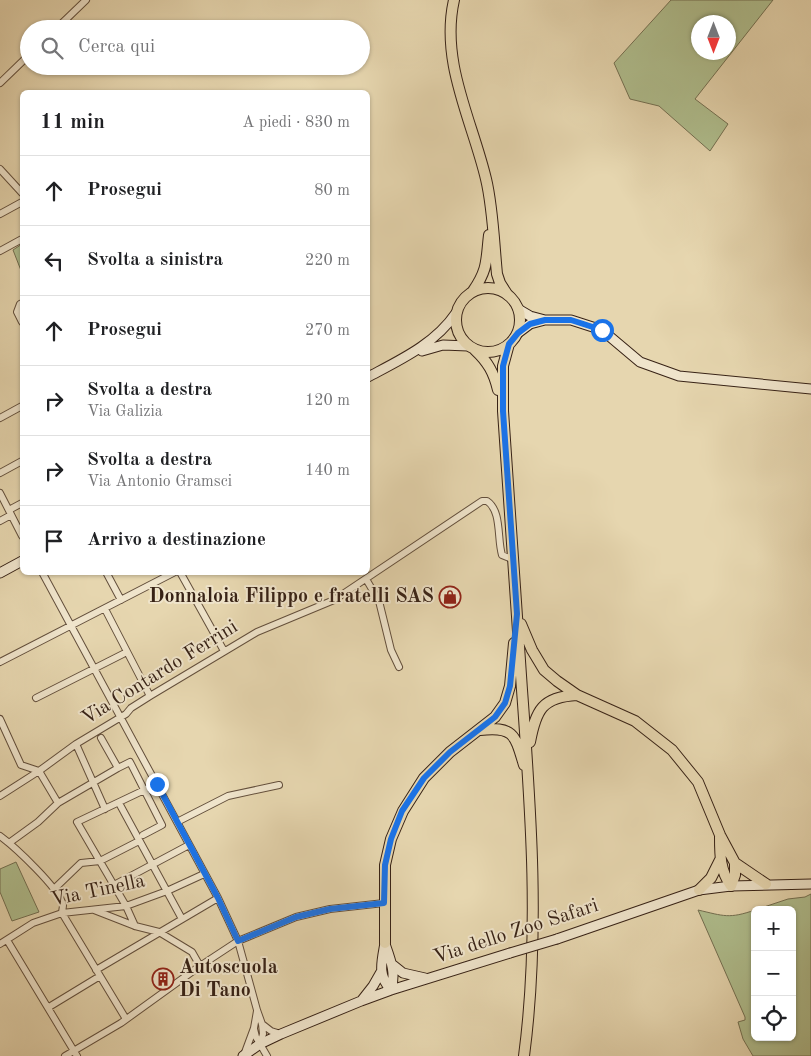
<!DOCTYPE html>
<html lang="it">
<head>
<meta charset="utf-8">
<style>
	:root { --surface:#fff; --page:#f2f2f2; --text:#202124; --muted:#757577; --line:#e0e0e0 }
	body { margin:0; font-family:"Old Standard TT",serif; background:var(--page); color:var(--text) }
	.controls { position:absolute; right:15px; bottom:15px; display:grid; overflow:hidden; border-radius:8px; box-shadow:0 1px 4px #0004 }
	.controls button { width:45px; height:45px; display:grid; place-items:center; padding:0; border:0; border-bottom:1px solid var(--line); background:var(--surface); color:var(--text); font:25px sans-serif }
	.compass { position:absolute; left:691px; top:15px; width:45px; height:45px; border-radius:50%; background:var(--surface); box-shadow:0 1px 4px #0004; rotate:180deg }
	.stop { position:absolute; width:15px; height:15px; margin:-11px; border:4px solid #1a73e8; border-radius:50%; background:#fff }
	.stop.end { background:#1a73e8; border-color:#fff; box-shadow:0 1px 5px #0008 }
	.list { margin:0; padding:0; list-style:none }
	h2 { display:flex; justify-content:space-between; align-items:center; height:65px; margin:0; padding:0 20px; font-size:21px }
	h2 small { font-size:16px; font-weight:400; color:var(--muted) }
	.list li { display:grid; grid-template-columns:32px 1fr auto; gap:15px; align-items:center; box-sizing:border-box; height:70px; padding:0 20px; border-top:1px solid var(--line) }
	.list b { display:block; font-size:19px; white-space:nowrap }
	.list p { margin:0; font-size:16px; white-space:nowrap; color:var(--muted) }
	.list em { font-size:16px; font-style:normal; color:var(--muted) }
	.icon { flex:none; width:28px; height:28px; fill:none; stroke:currentColor; stroke-width:2; stroke-linecap:round; stroke-linejoin:round }
	.map { position:relative; flex:none; width:811px; height:1056px; overflow:hidden }
	.search { position:absolute; background:var(--surface); box-shadow:0 1px 4px #0004; left:20px; top:20px; width:350px; height:55px; display:flex; align-items:center; gap:12px; box-sizing:border-box; padding:0 18px; border-radius:28px; color:var(--muted); font-size:19px }
	.panel { position:absolute; background:var(--surface); box-shadow:0 1px 4px #0004; left:20px; top:90px; width:350px; height:485px; border-radius:8px }
	.map>svg:first-child { display:block }
	.green { fill:#b0bf8f; stroke:#747052; fill-rule:evenodd }
	.lines { fill:none; stroke-linecap:round; stroke-linejoin:round }
	.street-casing { stroke:#634f3c; stroke-width:8 }
	.secondary-casing { stroke:#372216; stroke-width:11 }
	.primary-casing { stroke:#372216; stroke-width:12 }
	.street { stroke:#efe4cb; stroke-width:6 }
	.secondary { stroke:#efe4cb; stroke-width:9 }
	.primary { stroke:#e6d6af; stroke-width:10 }
	.secondary-bridge-casing { stroke:#372216; stroke-width:11; stroke-linecap:butt }
	.secondary-bridge { stroke:#efe4cb; stroke-width:9 }
	.route { stroke:#1a73e8; stroke-width:6 }
	.labels { text-anchor:middle; dominant-baseline:central; stroke-width:4; stroke-linejoin:round; paint-order:stroke }
	.poi-label { font-size:20px; font-weight:bold; fill:#372216; stroke:#efe4cb; text-anchor:end }
	.street-label { font-size:20px; fill:#372216; stroke:#efe4cb }
</style>
</head>
<body>
<div class="map">
<svg width="811" height="1056" viewBox="0 0 811 1056">
	<rect width="100%" height="100%" fill="#e6d6af"/>
	<filter id="stains"><feTurbulence type="fractalNoise" baseFrequency=".004" numOctaves="4"/><feColorMatrix values="0 0 0 0 .2 0 0 0 0 .09 0 0 0 0 .02 0 0 0 .5 -.17"/></filter>
	<radialGradient id="worn" r=".72"><stop offset=".6" stop-color="#630" stop-opacity="0"/><stop offset="1" stop-color="#630" stop-opacity=".3"/></radialGradient>
	<!-- green -->
	<path class="green" d="M671 0H773L695 99 728 124 710 151 659 106 630 99 614 63ZM728 22V52H698V22Z
		M22 244V273L13 250Z
		M16 862 39 912 12 921 0 892V869Z
		M811 894V1056H753L743 1039 738 1022 745 1020V1017L698 910C724 916 729 919 755 910V1037H792V910H755L788 899 805 897Z"/>
	<g class="lines">
		<!-- street casing -->
		<g class="street-casing">
			<path id="street" d="M56 29 86 0
				M0 83 29 55
				M0 169 22 193
				M0 214 22 202
				M0 251 22 239
				M22 303 20 304 17 312 22 322
				M0 418 22 406
				M0 473 22 461
				M0 493 22 536
				M9 510 22 503
				M0 521 11 515
				M42 572 177 822 218 898 238 941 257 1010 262 1024 263 1034 260 1044
				M106 572 121 600
				M180 572 224 651
				M366 579 379 601 391 650 399 667
				M105 609 150 696
				M0 662 175 572
				M36 698 123 654
				M0 719 21 765 39 771 58 803 118 768 101 738
				M76 744 105 809
				M118 768 130 762 162 825 143 835
				M0 796 39 771 76 744 126 714 131 708 150 696 257 632 334 600 482 501H487C502 511 497 539 502 555L512 559
				M119 803 182 919
				M177 822 228 796 279 785
				M0 836C15 847 59 888 63 905 63 908 62 910 62 913L126 1019
				M9 843 38 822 58 803
				M114 885 189 845
				M54 889 81 863 100 861 139 841
				M94 910 135 926 159 932 192 952 200 966
				M135 926 126 906 77 822 157 784
				M7 940 77 1056
				M0 944 33 923 62 913 126 906 167 891 204 874
				M96 970 218 898
				M49 1007 100 976
				M262 1024 271 1031 281 1034
				M254 1029 256 1037 267 1056
				M244 1055 254 1028 257 1011
				M65 1056 121 1023 200 966 238 941 296 917 330 909 384 903"/>
		</g>
		<!-- secondary casing -->
		<g class="secondary-casing">
			<path id="secondary" d="M545 320H571L602 330 640 362 679 376 811 389
				M518 333 530 324 545 320 530 316 518 309
				M422 351 443 345 468 346
				M368 377C400 360 435 344 456 313
				M0 573 22 561
				M557 939 699 890 731 886 811 884
				M385 943C382 961 377 975 391 990
				M385 944C391 961 396 973 391 990
				M393 965 403 973 425 978
				M362 1000 373 986 381 972
				M243 1056 260 1044 281 1034 361 1001 391 990 510 953"/>
		</g>
		<!-- primary casing -->
		<g class="primary-casing">
			<path id="primary" d="M454 0C440 62 472 120 486 179 493 208 494 244 497 274L500 283 507 294
				M456 320a32 32 0 1 1 64 0a32 32 0 1 1-64 0Z
				M473 291C488 269 486 261 489 235
				M509 344 503 366V411C510 504 516 597 522 690 531 812 540 935 524 1056
				M475 350C488 362 494 373 498 390
				M521 624 532 650 544 670 557 681 577 695 635 721 672 750 698 782 720 835 735 863 766 884
				M480 730C514 726 515 735 524 765
				M530 742C536 710 542 697 577 695
				M720 837C720 856 720 870 731 886
				M731 886 735 875V863
				M699 890 711 878 720 860
				M385 943V865L391 839 403 811 424 778 450 752 495 717 505 703 510 686 514 643"/>
		</g>
		<!-- street -->
		<use href="#street" class="street"/>
		<!-- secondary -->
		<use href="#secondary" class="secondary"/>
		<!-- primary -->
		<use href="#primary" class="primary"/>
		<!-- secondary-bridge casing -->
		<g class="secondary-bridge-casing">
			<path id="secondary-bridge" d="M510 953 557 939"/>
		</g>
		<!-- secondary-bridge -->
		<use href="#secondary-bridge" class="secondary-bridge"/>
	</g>
	<g class="lines">
		<!-- route -->
		<path class="route" d="M157 784 218 898 238 941 296 917 330 909 384 903 385 865 391 839 402 811 424 778 450 752 495 717 505 703 510 686 517 614 503 411V366L509 344 518 333 530 324 545 320H571L602 330"/>
	</g>
	<!-- icons -->
	<defs>
		<g id="shop-ring" transform="scale(1.125)"><circle r="9.5" fill="#efe4cb" stroke="#8f2418" stroke-width="1.5"/><path d="M-5-2.5h2.3a2.7 3.5 0 0 1 5.4 0H5L5.5 6h-11ZM-1.5-2.5h3a1.5 2.3 0 0 0-3 0Z" fill="#8f2418"/></g>
		<g id="building-ring" transform="scale(1.125)"><circle r="9.5" fill="#efe4cb" stroke="#8f2418" stroke-width="1.5"/><path d="M-4-6H4V6H1V3H-1V6H-4ZM-2.5-4.3h1.7v1.8h-1.7ZM.8-4.3h1.7v1.8H.8ZM-2.5-1h1.7V.8h-1.7ZM.8-1h1.7V.8H.8Z" fill="#8f2418"/></g>
	</defs>
	<g fill-rule="evenodd">
		<use href="#shop-ring" x="450" y="597"/>
		<use href="#building-ring" x="163" y="979"/>
	</g>
	<g class="labels">
		<!-- poi labels -->
		<g class="poi-label">
			<text x="434" y="597">Donnaloia Filippo e fratelli SAS</text>
			<text x="179" y="968" text-anchor="start">Autoscuola<tspan x="179" dy="23">Di Tano</tspan></text>
		</g>
		<!-- street labels -->
		<g class="street-label">
			<text transform="translate(160 673) rotate(-32)">Via Contardo Ferrini</text>
			<text transform="translate(98 891) rotate(-12)">Via Tinella</text>
			<text transform="translate(516 932) rotate(-18)">Via dello Zoo Safari</text>
		</g>
	</g>
	<rect width="100%" height="100%" filter="url(#stains)"/>
	<rect width="100%" height="100%" fill="url(#worn)"/>
</svg>
<div class="controls">
<button>+</button>
<button>−</button>
<button><svg class="icon" aria-label="locate" viewBox="0 0 24 24"><circle cx="12" cy="12" r="6"/><path d="M12 2v4M12 18v4M2 12h4M18 12h4"/></svg></button>
</div>
<svg class="compass" viewBox="-18 -18 36 36"><path d="M0-13l5 13h-10z" fill="#e53935"/><path d="M0 13l5-13h-10z" fill="#757577"/></svg>
<div class="stop" style="left:602px;top:330px"></div>
<div class="stop end" style="left:157px;top:784px"></div>
<div class="search"><svg class="icon" aria-label="search" viewBox="0 0 24 24"><circle cx="10" cy="10" r="6"/><path d="M15 15l6 6"/></svg>Cerca qui</div>
<section class="panel">
<h2>11 min<small>A piedi · 830 m</small></h2>
<ul class="list">
<li><svg class="icon" aria-label="ahead" viewBox="0 0 24 24"><path d="M12 20V5M6 11l6-6 6 6"/></svg><div><b>Prosegui</b></div><em>80 m</em></li>
<li><svg class="icon" aria-label="left" viewBox="0 0 24 24"><path d="M17 20v-9H6M10 6l-5 5 5 5"/></svg><div><b>Svolta a sinistra</b></div><em>220 m</em></li>
<li><svg class="icon" aria-label="ahead" viewBox="0 0 24 24"><path d="M12 20V5M6 11l6-6 6 6"/></svg><div><b>Prosegui</b></div><em>270 m</em></li>
<li><svg class="icon" aria-label="right" viewBox="0 0 24 24"><path d="M7 20v-9h11M14 6l5 5-5 5"/></svg><div><b>Svolta a destra</b><p>Via Galizia</p></div><em>120 m</em></li>
<li><svg class="icon" aria-label="right" viewBox="0 0 24 24"><path d="M7 20v-9h11M14 6l5 5-5 5"/></svg><div><b>Svolta a destra</b><p>Via Antonio Gramsci</p></div><em>140 m</em></li>
<li><svg class="icon" aria-label="arrive" viewBox="0 0 24 24"><path d="M6 21V4h12l-3 4 3 4H6"/></svg><div><b>Arrivo a destinazione</b></div></li>
</ul>
</section>
</div>
</body>
</html>
